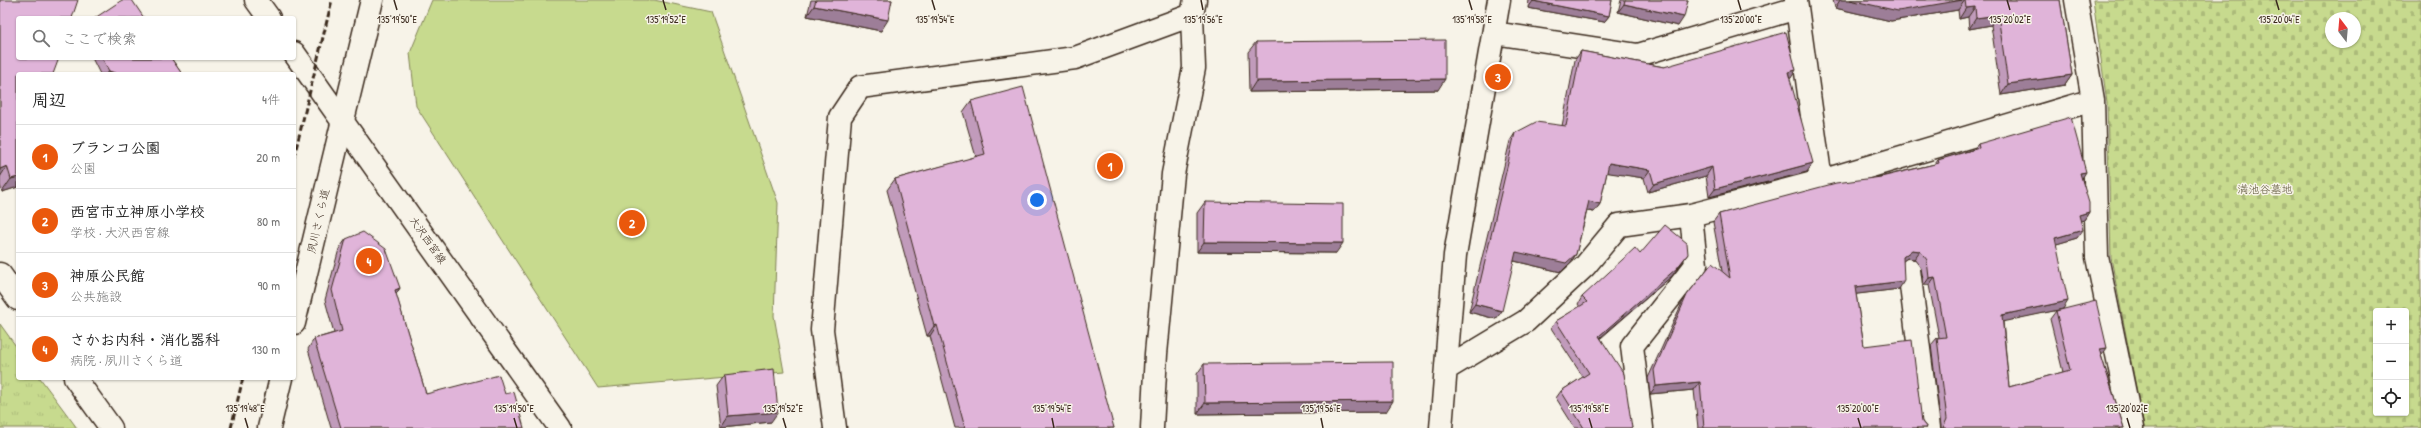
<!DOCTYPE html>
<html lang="ja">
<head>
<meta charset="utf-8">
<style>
	:root { --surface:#fff; --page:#f2f2f2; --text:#222; --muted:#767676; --line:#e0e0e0; --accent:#ea580c }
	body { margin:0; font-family:"Patrick Hand","Klee One",sans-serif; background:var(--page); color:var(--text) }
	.controls { position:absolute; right:12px; bottom:12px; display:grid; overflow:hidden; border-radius:4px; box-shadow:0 1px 3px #0004 }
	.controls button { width:36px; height:36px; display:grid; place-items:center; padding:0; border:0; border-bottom:1px solid var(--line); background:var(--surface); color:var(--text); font:20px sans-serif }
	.compass { position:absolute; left:2325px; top:12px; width:36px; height:36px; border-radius:50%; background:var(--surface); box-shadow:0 1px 3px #0004; rotate:344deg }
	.you { position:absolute; left:1037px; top:200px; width:14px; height:14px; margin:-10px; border:3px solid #fff; border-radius:50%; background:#1a73e8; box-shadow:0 0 0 6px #1a73e833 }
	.badge { display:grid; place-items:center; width:26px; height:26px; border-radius:50%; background:var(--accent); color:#fff; font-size:13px; font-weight:700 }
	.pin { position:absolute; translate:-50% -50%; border:2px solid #fff; box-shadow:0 1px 4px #0006 }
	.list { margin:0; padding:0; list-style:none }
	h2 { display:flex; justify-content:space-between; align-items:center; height:52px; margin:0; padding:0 16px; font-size:17px }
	h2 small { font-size:13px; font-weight:400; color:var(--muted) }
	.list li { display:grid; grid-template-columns:26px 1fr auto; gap:12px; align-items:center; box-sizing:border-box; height:64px; padding:0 16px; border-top:1px solid var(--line) }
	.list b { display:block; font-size:15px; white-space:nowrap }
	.list p { margin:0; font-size:13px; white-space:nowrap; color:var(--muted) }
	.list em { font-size:13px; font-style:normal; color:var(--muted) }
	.icon { flex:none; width:22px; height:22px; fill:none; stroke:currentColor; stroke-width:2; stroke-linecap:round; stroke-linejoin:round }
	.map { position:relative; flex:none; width:2421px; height:428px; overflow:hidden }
	.search { position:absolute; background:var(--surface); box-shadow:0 1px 3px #0004; left:16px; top:16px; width:280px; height:44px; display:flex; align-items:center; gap:10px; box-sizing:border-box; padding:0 14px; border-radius:4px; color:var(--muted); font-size:15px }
	.panel { position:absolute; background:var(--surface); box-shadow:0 1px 3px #0004; left:16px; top:72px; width:280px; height:308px; border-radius:4px }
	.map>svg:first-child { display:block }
	.grass { fill:url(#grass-tufts); stroke:#818256 }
	.cemetery { fill:url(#cemetery-stones); stroke:#818256; fill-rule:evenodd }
	.pitch { fill:#c7da8e; stroke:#818256 }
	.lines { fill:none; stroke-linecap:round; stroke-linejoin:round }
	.minor-casing { stroke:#3b2a1e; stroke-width:25 }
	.tertiary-casing { stroke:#3b2a1e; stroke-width:25 }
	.primary-casing { stroke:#3b2a1e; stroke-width:25 }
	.minor { stroke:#f7f3e8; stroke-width:22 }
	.tertiary { stroke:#f7f3e8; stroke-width:22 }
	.primary { stroke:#f7f3e8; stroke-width:22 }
	.rail { stroke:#3b2a1e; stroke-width:3; stroke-dasharray:6 3; stroke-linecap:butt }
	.wall { fill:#c19bbb; stroke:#3b2a1e }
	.shaded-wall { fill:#9d7e98; stroke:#3b2a1e }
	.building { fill:#e0b4d9; stroke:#3b2a1e }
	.ticks { fill:none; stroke:#3b2a1e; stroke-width:1.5 }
	.labels { text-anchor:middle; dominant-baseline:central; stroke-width:3; stroke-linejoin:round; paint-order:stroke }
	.park-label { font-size:11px; fill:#5e563a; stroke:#f7f3e8 }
	.street-label { font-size:11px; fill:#3b2a1e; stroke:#f7f3e8 }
	.ticks-label { font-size:10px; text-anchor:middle; fill:#3b2a1e; stroke:#f7f3e8; stroke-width:3; stroke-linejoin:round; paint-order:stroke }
</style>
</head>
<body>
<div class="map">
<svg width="2421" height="428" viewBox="0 0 2421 428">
	<defs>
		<pattern id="grass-tufts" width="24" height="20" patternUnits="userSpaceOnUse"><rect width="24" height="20" fill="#c7da8e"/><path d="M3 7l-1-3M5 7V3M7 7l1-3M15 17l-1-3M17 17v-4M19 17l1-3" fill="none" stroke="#acbb7a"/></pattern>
		<pattern id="cemetery-stones" width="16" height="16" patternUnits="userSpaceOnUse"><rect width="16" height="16" fill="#c7da8e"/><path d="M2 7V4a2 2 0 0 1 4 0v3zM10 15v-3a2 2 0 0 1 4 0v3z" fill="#acbb7a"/></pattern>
	</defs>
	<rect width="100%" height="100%" fill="#f7f3e8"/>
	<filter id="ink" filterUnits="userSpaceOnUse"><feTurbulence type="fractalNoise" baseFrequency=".025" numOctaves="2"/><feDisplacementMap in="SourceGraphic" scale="8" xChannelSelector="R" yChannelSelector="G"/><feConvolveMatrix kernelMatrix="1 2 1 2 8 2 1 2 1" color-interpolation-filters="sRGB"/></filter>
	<g filter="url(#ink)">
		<!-- grass -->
		<path class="grass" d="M0 324 18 349V378H40L77 428H0Z"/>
		<!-- cemetery -->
		<path class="cemetery" d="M2093 0H2421V428H2144L2111 258 2107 103ZM2331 18H2355V42H2331ZM2376 311H2406V413H2376Z"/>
		<!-- pitch -->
		<path class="pitch" d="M432 0H654L711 12 778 203 774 316 784 372 598 388 416 106 410 53Z"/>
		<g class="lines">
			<!-- minor casing -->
			<g class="minor-casing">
				<path id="minor" d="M1796 0 1821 181
					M2076 0 2093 100 2097 257 2132 428
					M1494 33 1638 55 1797 8
					M1909 270 1929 428
					M0 274 18 299
					M1446 369 1526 321 1585 266 1619 225 1691 215 1821 181 2093 100
					M75 378 111 428
					M835 428 822 330 840 117 860 87 1075 58 1192 15
					M1152 428 1156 354 1173 174 1194 68 1192 15 1195 0
					M1441 428 1455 255 1499 0
					M1642 428 1632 346 1696 265 1691 215"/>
			</g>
			<!-- tertiary casing -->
			<g class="tertiary-casing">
				<path id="tertiary" d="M294 323 372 0
					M269 428 281 378"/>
			</g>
			<!-- primary casing -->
			<g class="primary-casing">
				<path id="primary" d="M256 0 269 18
					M294 53 560 428"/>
			</g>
			<!-- minor -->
			<use href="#minor" class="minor"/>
			<!-- tertiary -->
			<use href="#tertiary" class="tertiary"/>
			<!-- primary -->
			<use href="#primary" class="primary"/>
			<!-- rail -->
			<path class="rail" d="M294 157 332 0
				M231 428 243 378"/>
		</g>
		<!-- wall -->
		<path class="wall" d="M0 0 53 74 18 187 2 192 0 185Z
			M811 0H892L881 31 807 16Z
			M1529 0H1612L1609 16 1604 22 1528 8Z
			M1621 0H1688L1678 26 1618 12Z
			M1833 0H2060L2072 75 2065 85 2001 95 1991 25 1969 29 1968 17 1959 19 1958 10 1891 21 1835 8Z
			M1256 42 1438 90 1249 92 1248 52Z
			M1581 51 1664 67 1791 78H1789L1807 172 1709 197 1706 176 1648 192 1644 178 1607 172 1600 204 1594 212 1587 211 1576 254 1571 262 1561 272 1514 261 1496 319 1469 312 1510 141 1515 133 1562 126 1575 60Z
			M92 58H171L182 74H100Z
			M971 101 1114 428H955L930 336H927L887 190 895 179 976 157 963 112Z
			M1978 144 2082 178 2089 212 2084 220 2080 221 2077 238 2056 244 2063 309 2003 321 2009 387 2063 372 2050 319 2056 311 2102 355H2101L2124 428H1941V426L1931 345 1937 338 1939 337 1929 285H1924L1921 268 1914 259 1907 258 1903 261 1899 289 1856 294 1864 346 1927 428H1698L1694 390 1650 394 1648 378 1682 303 1687 295 1722 271 1713 222 1719 214 1935 164 1938 160 1974 149Z
			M1205 202 1336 253 1197 252V213Z
			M346 239 400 288 396 294 426 394H505L524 428H331L308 349 314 339 334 333 325 300 339 249Z
			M1640 254 1683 261 1672 276 1601 338 1632 428H1575L1556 398 1561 391 1583 377 1551 328 1556 321 1580 307 1578 304 1582 297Z
			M1204 364 1386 412 1197 414V374Z
			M724 375 771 422 721 427 716 386Z"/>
		<!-- shaded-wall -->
		<path class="shaded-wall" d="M1840 0H1965L1958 10 1891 21 1835 8Z
			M1533 1 1609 16 1604 22 1528 8Z
			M1624 4 1684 17 1678 26 1618 12Z
			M814 6 888 20 881 31 807 16Z
			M1975 7 1968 17 1959 19 1966 8Z
			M1998 15 1991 25 1969 29 1976 18Z
			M1796 70 1791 78 1782 80 1788 72Z
			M109 71 118 74H107Z
			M2072 75 2065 85 2001 95 2008 84Z
			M1445 79 1438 90 1249 92 1256 81Z
			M1609 163 1650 170 1644 178 1603 172Z
			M1813 163 1807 172 1709 197 1715 189Z
			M7 166 0 177V169Z
			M1712 167 1706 176 1648 192 1654 184Z
			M2086 172 2081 180 2080 173Z
			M18 177V187L2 192 11 179Z
			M1589 201 1600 204 1594 212 1583 210Z
			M2089 212 2084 220 2073 223 2079 215Z
			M2083 230 2077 238 2050 246 2055 238Z
			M1204 242 1343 243 1336 253 1197 252Z
			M1912 250 1920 251 1914 259 1907 258 1898 265 1903 257Z
			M1516 252 1576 254 1571 262 1561 272 1510 260Z
			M1688 254 1672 276 1594 343 1599 336Z
			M1935 277 1929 285H1924L1929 278Z
			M1904 281 1899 289 1850 295 1855 287Z
			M400 288 393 298 395 290Z
			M2068 301 2063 309 1997 323 2002 315Z
			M1475 304 1502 311 1496 319 1469 312Z
			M937 325 930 336H927L934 326Z
			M2107 348 2102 355 2094 357 2099 349Z
			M1700 382 1694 390 1650 394 1656 386Z
			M1393 401 1386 412 1197 414 1205 403Z
			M778 412 771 422 721 427 728 416Z"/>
		<!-- building -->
		<path class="building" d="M0 0H78L72 18H18V58H59L53 74H18V177L11 179 7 166 0 169Z
			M122 0H132L144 18H95Z
			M816 0H892L888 20 814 6Z
			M1533 0H1612L1609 16 1533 1Z
			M1625 0H1688L1684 17 1624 4Z
			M1850 0H1963L1898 11Z
			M1965 0H2060L2072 75 2008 84 1998 15 1976 18 1975 7 1966 8Z
			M1786 32 1796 70 1788 72 1813 163 1715 189 1712 167 1654 184 1650 170 1609 163 1600 204 1589 201 1576 254 1566 263 1516 252 1502 311 1475 304 1515 133 1536 122 1566 126 1581 51 1664 67Z
			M1445 40V79L1256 81V42Z
			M102 58H171L182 74H118L109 71Z
			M1023 87 1114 428H965L937 325 934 326 895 179 985 154 971 101Z
			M2071 117 2086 172 2080 173 2089 203V212L2079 215 2083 230 2055 238 2068 301 2002 315 2009 387 2070 370 2056 311 2096 301 2107 348 2099 349 2124 428H1943L1947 419 1937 338 1946 337 1935 277 1929 278 1927 260 1920 251 1912 250 1903 257 1904 281 1855 287 1864 346 1912 340 1922 422 1927 428H1704L1700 382 1656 386 1654 370 1687 295 1712 263 1730 278 1719 214 1836 183 1881 177 1939 163 1938 160 1979 148 1978 144Z
			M1205 202 1343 204V243L1204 242Z
			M1665 225 1687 243 1688 254 1677 268 1599 336 1624 374 1632 428H1584L1561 391 1589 373 1556 321 1587 302 1582 297 1635 248 1640 254Z
			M363 232 386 249 400 288 395 290 426 394 499 375 505 394 514 392 524 428H341L314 339 342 331 332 290 346 239Z
			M1393 362V401L1205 403 1204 364Z
			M774 369 778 412 728 416 724 375Z"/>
	</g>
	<!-- ticks -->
	<path class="ticks" d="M394 0 397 10M663 0 666 10M932 0 935 10M1201 0 1203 10M1469 0 1472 10M1738 0 1741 10M2007 0 2010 10M2276 0 2279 10M245 418 248 428M514 418 517 428M783 418 786 428M1052 418 1054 428M1321 418 1323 428M1589 418 1592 428M1858 418 1861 428M2127 418 2130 428"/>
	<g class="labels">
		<!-- park labels -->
		<g class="park-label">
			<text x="2265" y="189">満池谷墓地</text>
		</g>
		<!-- street labels -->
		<g class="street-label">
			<text transform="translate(318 221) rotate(-77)">夙川さくら道</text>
			<text transform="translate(428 240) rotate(55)">大沢西宮線</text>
		</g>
	</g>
	<g class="ticks-label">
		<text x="397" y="23">135°19'50"E</text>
		<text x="666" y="23">135°19'52"E</text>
		<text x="935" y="23">135°19'54"E</text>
		<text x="1203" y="23">135°19'56"E</text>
		<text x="1472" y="23">135°19'58"E</text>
		<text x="1741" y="23">135°20'00"E</text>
		<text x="2010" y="23">135°20'02"E</text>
		<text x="2279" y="23">135°20'04"E</text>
		<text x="245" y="412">135°19'48"E</text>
		<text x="514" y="412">135°19'50"E</text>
		<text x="783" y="412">135°19'52"E</text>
		<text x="1321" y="412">135°19'56"E</text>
		<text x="1589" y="412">135°19'58"E</text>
		<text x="2127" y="412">135°20'02"E</text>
		<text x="1052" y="412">135°19'54"E</text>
		<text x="1858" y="412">135°20'00"E</text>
	</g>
</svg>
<div class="controls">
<button>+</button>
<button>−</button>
<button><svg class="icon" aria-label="locate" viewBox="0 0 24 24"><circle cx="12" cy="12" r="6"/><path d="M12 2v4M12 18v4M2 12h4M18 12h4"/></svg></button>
</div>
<svg class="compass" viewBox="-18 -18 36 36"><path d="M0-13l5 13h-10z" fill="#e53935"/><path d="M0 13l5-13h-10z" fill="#767676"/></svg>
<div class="you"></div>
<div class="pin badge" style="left:1110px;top:166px">1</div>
<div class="pin badge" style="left:632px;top:223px">2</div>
<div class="pin badge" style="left:1498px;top:77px">3</div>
<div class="pin badge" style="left:369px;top:261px">4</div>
<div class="search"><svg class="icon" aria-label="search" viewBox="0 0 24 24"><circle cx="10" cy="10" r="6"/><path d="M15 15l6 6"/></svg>ここで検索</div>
<section class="panel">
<h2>周辺<small>4件</small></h2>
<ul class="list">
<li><span class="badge">1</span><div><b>ブランコ公園</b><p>公園</p></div><em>20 m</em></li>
<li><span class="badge">2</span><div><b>西宮市立神原小学校</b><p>学校 · 大沢西宮線</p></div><em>80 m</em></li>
<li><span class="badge">3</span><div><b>神原公民館</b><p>公共施設</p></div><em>90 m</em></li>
<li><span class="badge">4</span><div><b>さかお内科・消化器科</b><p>病院 · 夙川さくら道</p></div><em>130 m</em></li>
</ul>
</section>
</div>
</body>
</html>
